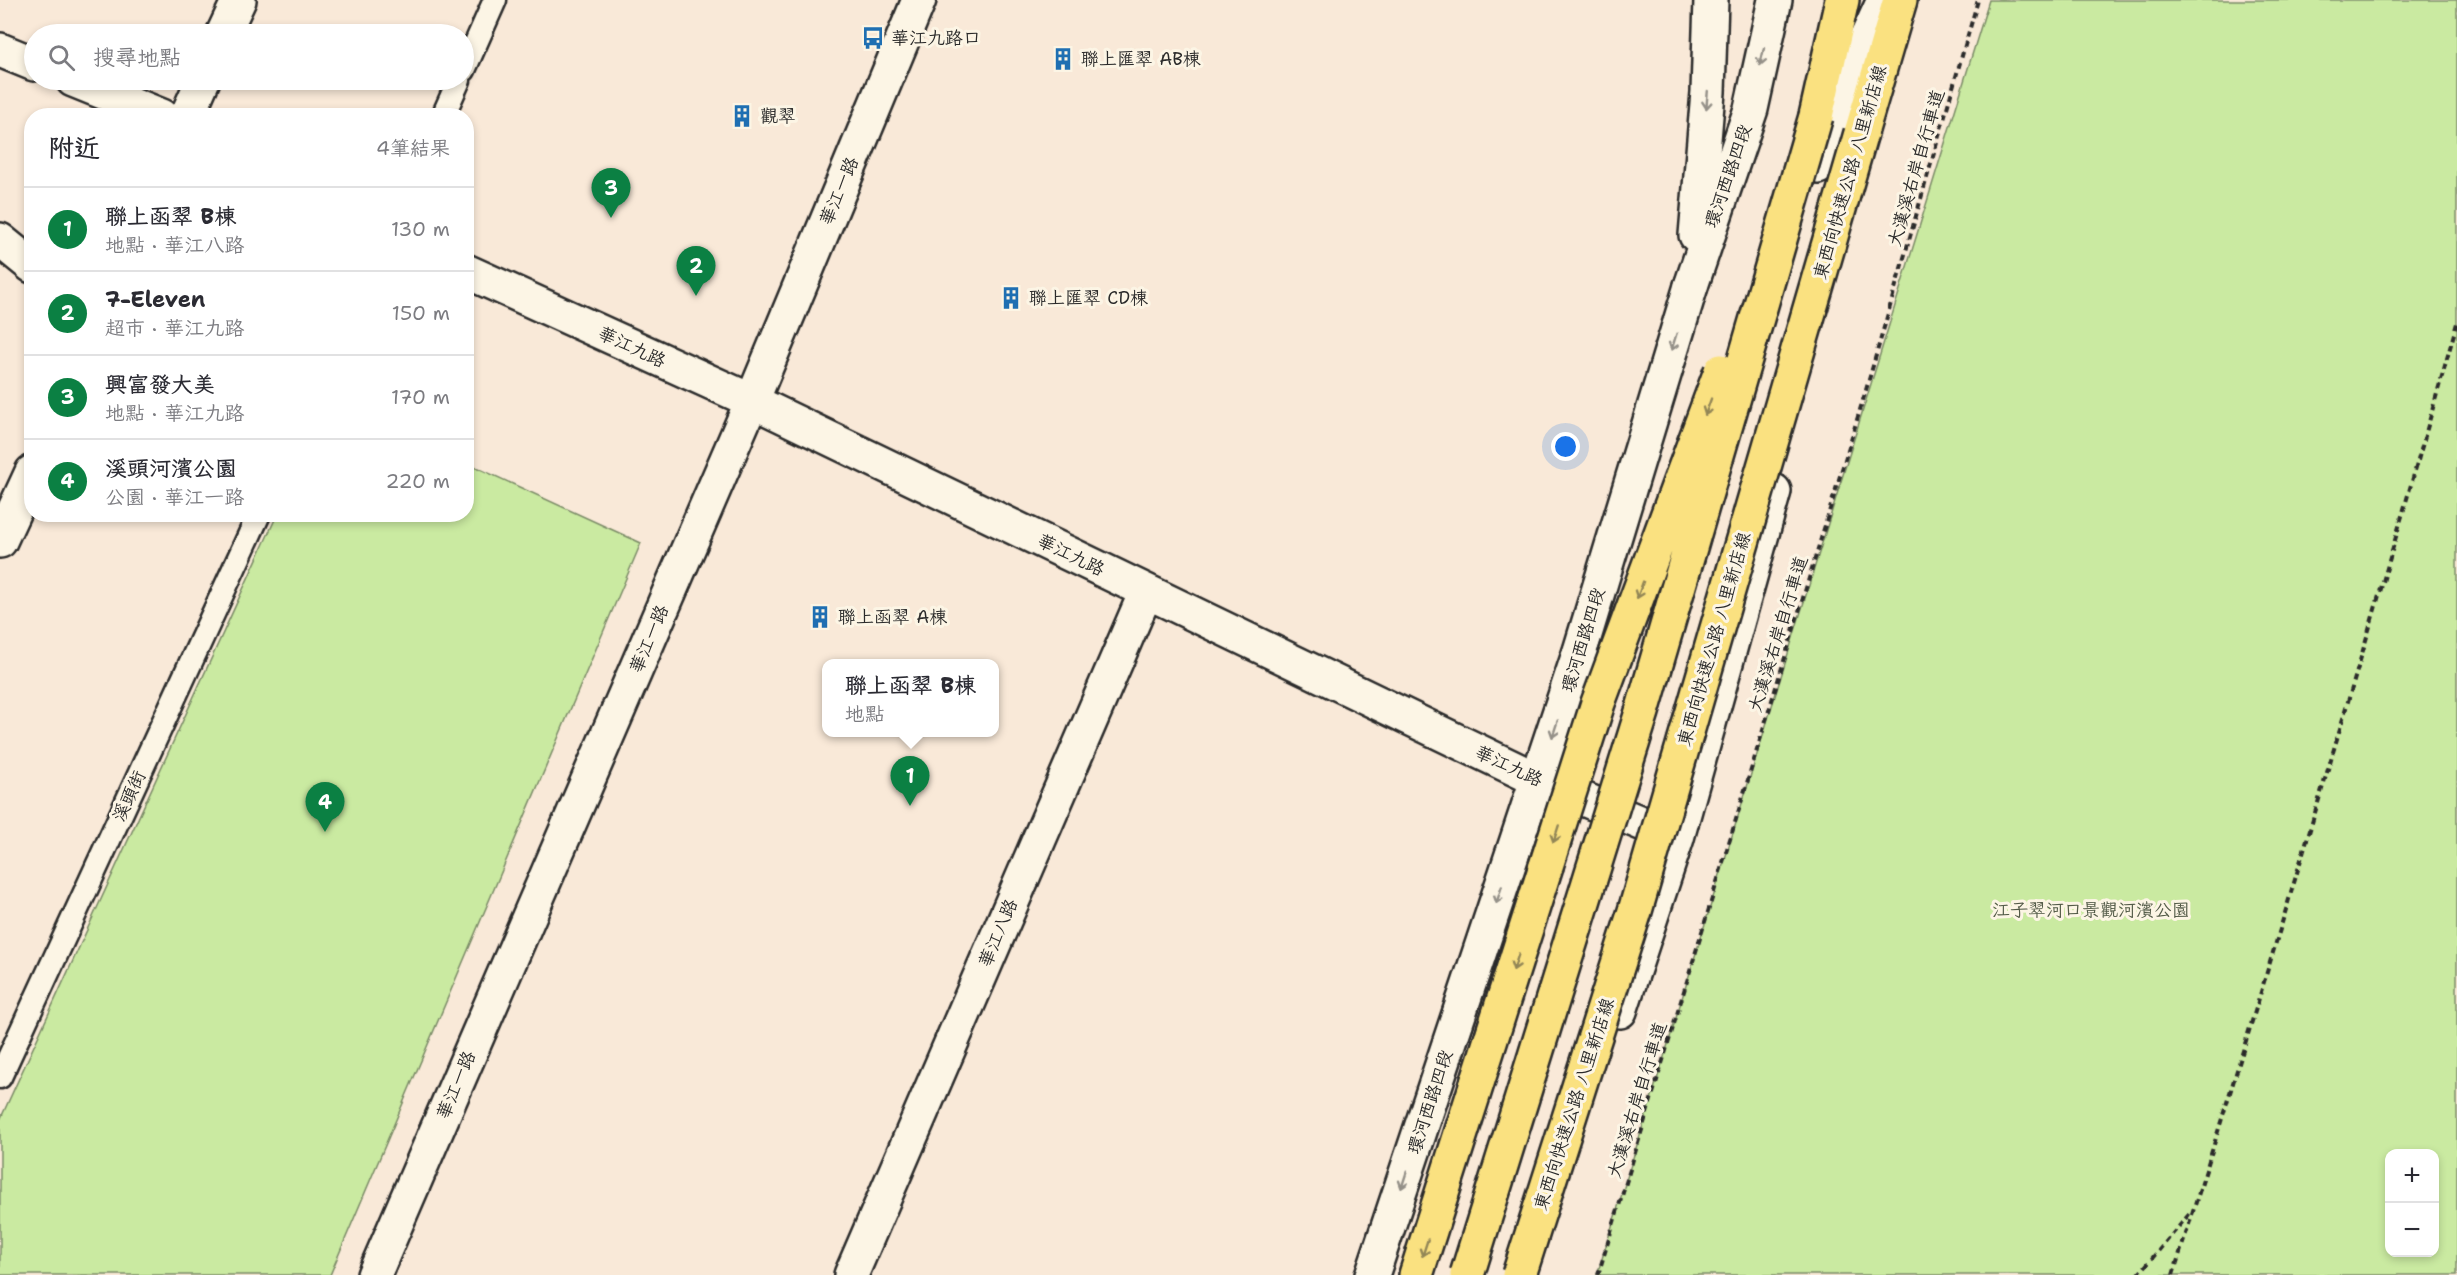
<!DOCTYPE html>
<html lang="zh-TW">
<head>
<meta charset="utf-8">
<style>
	:root { --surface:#fff; --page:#f2f2f3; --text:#2b2b33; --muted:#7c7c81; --line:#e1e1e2; --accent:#0b8043 }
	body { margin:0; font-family:"Shantell Sans","LXGW WenKai TC",sans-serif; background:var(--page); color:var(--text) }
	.controls { position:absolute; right:18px; bottom:18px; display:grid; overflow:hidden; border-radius:12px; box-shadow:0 3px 9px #0003 }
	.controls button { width:54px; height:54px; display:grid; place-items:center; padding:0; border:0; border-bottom:2px solid var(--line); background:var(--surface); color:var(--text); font:30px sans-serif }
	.you { position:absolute; left:1566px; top:447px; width:21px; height:21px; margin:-15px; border:4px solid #fff; border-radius:50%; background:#1a73e8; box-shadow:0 0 0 9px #1a73e833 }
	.badge { display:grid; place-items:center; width:39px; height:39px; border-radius:50%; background:var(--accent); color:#fff; font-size:20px; font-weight:700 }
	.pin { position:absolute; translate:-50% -50px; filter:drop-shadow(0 2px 3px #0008) }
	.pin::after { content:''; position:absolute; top:32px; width:21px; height:18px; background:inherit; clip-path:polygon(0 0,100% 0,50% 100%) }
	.popup { position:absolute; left:822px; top:659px; width:177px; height:78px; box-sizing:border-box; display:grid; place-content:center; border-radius:12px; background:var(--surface); filter:drop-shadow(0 2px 4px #0005); font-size:20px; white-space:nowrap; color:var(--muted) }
	.popup b { font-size:22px; color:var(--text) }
	.popup::after { content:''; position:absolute; left:50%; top:100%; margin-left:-12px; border:12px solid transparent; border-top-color:var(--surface) }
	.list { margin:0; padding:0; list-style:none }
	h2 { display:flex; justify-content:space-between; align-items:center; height:78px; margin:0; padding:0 24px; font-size:26px }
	h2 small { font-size:20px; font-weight:400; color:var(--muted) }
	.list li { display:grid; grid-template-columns:39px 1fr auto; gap:18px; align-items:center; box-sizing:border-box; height:84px; padding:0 24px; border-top:2px solid var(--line) }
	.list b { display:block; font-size:22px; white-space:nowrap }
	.list p { margin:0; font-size:20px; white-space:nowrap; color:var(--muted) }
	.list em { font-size:20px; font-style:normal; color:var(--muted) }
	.icon { flex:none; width:33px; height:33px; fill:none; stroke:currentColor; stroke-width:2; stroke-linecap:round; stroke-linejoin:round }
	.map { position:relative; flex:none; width:2457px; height:1275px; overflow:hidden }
	.search { position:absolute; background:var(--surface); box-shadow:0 3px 9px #0003; left:24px; top:24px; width:450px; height:66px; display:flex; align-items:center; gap:15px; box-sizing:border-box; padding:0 21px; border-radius:33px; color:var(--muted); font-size:22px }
	.panel { position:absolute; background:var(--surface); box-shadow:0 3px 9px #0003; left:24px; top:108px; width:450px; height:414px; border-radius:24px }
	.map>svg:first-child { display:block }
	.green { fill:#caeaa1; stroke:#7a8a66; stroke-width:1.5; fill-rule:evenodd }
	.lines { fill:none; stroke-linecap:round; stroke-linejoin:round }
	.service-casing { stroke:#2b2b2b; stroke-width:27 }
	.minor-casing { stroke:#2b2b2b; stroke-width:38 }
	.tertiary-casing { stroke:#2b2b2b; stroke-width:38 }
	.secondary-casing { stroke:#2b2b2b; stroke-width:38 }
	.trunk-casing { stroke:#2b2b2b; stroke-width:38 }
	.path { stroke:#2b2b2b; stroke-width:4; stroke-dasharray:6 4.5; stroke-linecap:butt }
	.service { stroke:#fcf5e5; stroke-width:22 }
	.minor { stroke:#fcf5e5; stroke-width:33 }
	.tertiary { stroke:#fcf5e5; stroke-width:33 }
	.secondary { stroke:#fcf5e5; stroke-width:33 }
	.trunk { stroke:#fae180; stroke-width:33 }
	.trunk-bridge-casing { stroke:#2b2b2b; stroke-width:38; stroke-linecap:butt }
	.trunk-bridge { stroke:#fae180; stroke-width:33 }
	.oneway { stroke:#949088 }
	.oneway2 { stroke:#928656 }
	.labels { text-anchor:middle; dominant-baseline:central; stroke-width:6; stroke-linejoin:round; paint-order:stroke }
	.poi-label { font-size:18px; fill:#2b2b2b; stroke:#fcf5e5; text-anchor:start }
	.street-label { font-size:18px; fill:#2b2b2b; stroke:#fcf5e5 }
	.park-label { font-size:18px; fill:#535b48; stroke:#fcf5e5 }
</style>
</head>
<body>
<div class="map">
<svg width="2457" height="1275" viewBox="0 0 2457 1275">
	<rect width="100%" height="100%" fill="#f9e9d8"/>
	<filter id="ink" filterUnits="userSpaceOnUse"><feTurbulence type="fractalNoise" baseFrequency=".0167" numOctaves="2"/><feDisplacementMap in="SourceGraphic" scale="12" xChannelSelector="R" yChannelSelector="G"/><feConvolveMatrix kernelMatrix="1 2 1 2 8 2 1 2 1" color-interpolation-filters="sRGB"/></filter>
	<g filter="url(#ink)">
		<!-- green -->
		<path class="green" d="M1989 0H2457V1275H1597ZM2390 1154H2434V1252H2390Z
			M467 463 641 543 330 1275H0V1120L277 515 466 514Z"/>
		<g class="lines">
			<!-- service casing -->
			<g class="service-casing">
				<path id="service" d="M464 70 495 0
					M443 116 459 80
					M0 1077 259 514"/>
			</g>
			<!-- minor casing -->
			<g class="minor-casing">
				<path id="minor" d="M0 50 34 64
					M73 80 162 116
					M0 240 32 266
					M466 271 752 401 1538 780 1677 838
					M1620 1011 1677 838 1774 491
					M374 1275 752 401 919 0
					M851 1275 1146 592"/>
			</g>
			<!-- tertiary casing -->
			<g class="tertiary-casing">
				<path id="tertiary" d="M223 34 239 0
					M1836 105 1884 0
					M187 116 203 80
					M1696 235 1708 92 1711 0
					M1691 286 1751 109 1775 0
					M0 541 32 472"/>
			</g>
			<!-- secondary casing -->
			<g class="secondary-casing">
				<path id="secondary" d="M1818 167 1836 105
					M1372 1275 1580 651 1691 286"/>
			</g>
			<!-- trunk casing -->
			<g class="trunk-casing">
				<path id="trunk" d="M1816 116 1842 0
					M1861 133 1900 0
					M1416 1275 1546 866"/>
			</g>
			<!-- path -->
			<path class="path" d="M1598 1275 1866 390 1978 0
				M2138 1275 2191 1212
				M2173 1275C2273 959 2367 642 2457 323"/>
			<!-- service -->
			<use href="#service" class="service"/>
			<!-- minor -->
			<use href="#minor" class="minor"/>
			<!-- tertiary -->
			<use href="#tertiary" class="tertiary"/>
			<!-- secondary -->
			<use href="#secondary" class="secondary"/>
			<!-- trunk -->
			<use href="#trunk" class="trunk"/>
			<!-- trunk-bridge casing -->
			<g class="trunk-bridge-casing">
				<path id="trunk-bridge" d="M1546 866 1598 703 1721 371
					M1467 1275 1642 712 1816 116
					M1519 1275 1635 911 1861 133"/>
			</g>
			<!-- trunk-bridge -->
			<use href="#trunk-bridge" class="trunk-bridge"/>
		</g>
		<!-- one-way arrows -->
		<defs><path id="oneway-shaft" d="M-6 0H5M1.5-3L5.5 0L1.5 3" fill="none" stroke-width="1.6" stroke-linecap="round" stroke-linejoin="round" transform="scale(1.5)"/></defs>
		<g class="oneway">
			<use href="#oneway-shaft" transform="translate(1762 57) rotate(103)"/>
			<use href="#oneway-shaft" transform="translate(1707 100) rotate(95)"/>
			<use href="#oneway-shaft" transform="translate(1674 342) rotate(107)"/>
			<use href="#oneway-shaft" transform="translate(1555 729) rotate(108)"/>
			<use href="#oneway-shaft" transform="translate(1499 895) rotate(108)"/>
			<use href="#oneway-shaft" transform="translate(1404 1180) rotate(108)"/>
		</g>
		<g class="oneway2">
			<use href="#oneway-shaft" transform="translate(1708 407) rotate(110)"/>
			<use href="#oneway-shaft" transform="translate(1640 590) rotate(110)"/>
			<use href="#oneway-shaft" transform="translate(1556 834) rotate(108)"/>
			<use href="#oneway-shaft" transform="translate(1516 962) rotate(108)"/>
			<use href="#oneway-shaft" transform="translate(1425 1248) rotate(108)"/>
		</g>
	</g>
	<!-- icons -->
	<defs>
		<g id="bus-bare" transform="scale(1.8)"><path d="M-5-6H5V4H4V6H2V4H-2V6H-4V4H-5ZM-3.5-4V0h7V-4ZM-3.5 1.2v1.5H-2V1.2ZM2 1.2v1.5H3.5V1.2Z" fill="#1f6fb2" stroke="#fcf5e5" stroke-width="2.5" paint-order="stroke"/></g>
		<g id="building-bare" transform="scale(1.8)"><path d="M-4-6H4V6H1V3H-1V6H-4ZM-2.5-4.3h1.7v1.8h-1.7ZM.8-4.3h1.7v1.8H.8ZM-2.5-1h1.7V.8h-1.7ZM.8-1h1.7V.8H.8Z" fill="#1f6fb2" stroke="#fcf5e5" stroke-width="2.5" paint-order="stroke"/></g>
	</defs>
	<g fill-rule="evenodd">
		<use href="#bus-bare" x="873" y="38"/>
		<use href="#building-bare" x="1063" y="59"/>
		<use href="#building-bare" x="742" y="116"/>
		<use href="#building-bare" x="1011" y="298"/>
		<use href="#building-bare" x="820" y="617"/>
	</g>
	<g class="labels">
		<!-- poi labels -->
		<g class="poi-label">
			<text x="891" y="38">華江九路口</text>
			<text x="1081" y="59">聯上匯翠 AB棟</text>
			<text x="760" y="116">觀翠</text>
			<text x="1029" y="298">聯上匯翠 CD棟</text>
			<text x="838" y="617">聯上函翠 A棟</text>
		</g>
		<!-- street labels -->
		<g class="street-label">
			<text transform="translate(1916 168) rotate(-74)">大漢溪右岸自行車道</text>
			<text transform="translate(1850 172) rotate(-74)">東西向快速公路 八里新店線</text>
			<text transform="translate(1728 176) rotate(-71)">環河西路四段</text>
			<text transform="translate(839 191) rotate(-67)">華江一路</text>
			<text transform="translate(632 347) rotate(25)">華江九路</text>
			<text transform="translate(1071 555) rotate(26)">華江九路</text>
			<text transform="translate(1778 634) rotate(-73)">大漢溪右岸自行車道</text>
			<text transform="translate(649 639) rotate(-67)">華江一路</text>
			<text transform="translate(1714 639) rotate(-74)">東西向快速公路 八里新店線</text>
			<text transform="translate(1583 640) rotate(-73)">環河西路四段</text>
			<text transform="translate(1509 766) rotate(25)">華江九路</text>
			<text transform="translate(129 796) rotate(-65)">溪頭街</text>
			<text transform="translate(998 933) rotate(-67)">華江八路</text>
			<text transform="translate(456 1085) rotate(-67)">華江一路</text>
			<text transform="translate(1637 1100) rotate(-73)">大漢溪右岸自行車道</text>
			<text transform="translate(1430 1102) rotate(-72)">環河西路四段</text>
			<text transform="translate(1574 1104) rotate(-72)">東西向快速公路 八里新店線</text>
		</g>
		<!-- park labels -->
		<g class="park-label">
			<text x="2091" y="910">江子翠河口景觀河濱公園</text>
		</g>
	</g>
</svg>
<div class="controls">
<button>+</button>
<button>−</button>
</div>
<div class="you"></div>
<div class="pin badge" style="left:910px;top:806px">1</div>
<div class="popup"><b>聯上函翠 B棟</b>地點</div>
<div class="pin badge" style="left:696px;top:296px">2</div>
<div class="pin badge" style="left:611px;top:218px">3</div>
<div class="pin badge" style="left:325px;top:832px">4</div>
<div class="search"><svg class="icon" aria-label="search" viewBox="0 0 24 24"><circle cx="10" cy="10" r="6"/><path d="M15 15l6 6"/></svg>搜尋地點</div>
<section class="panel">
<h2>附近<small>4筆結果</small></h2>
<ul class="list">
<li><span class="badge">1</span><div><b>聯上函翠 B棟</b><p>地點 · 華江八路</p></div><em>130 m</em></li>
<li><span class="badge">2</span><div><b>7-Eleven</b><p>超市 · 華江九路</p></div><em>150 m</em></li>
<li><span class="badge">3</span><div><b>興富發大美</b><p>地點 · 華江九路</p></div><em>170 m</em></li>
<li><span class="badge">4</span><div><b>溪頭河濱公園</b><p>公園 · 華江一路</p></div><em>220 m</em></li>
</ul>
</section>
</div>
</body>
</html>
